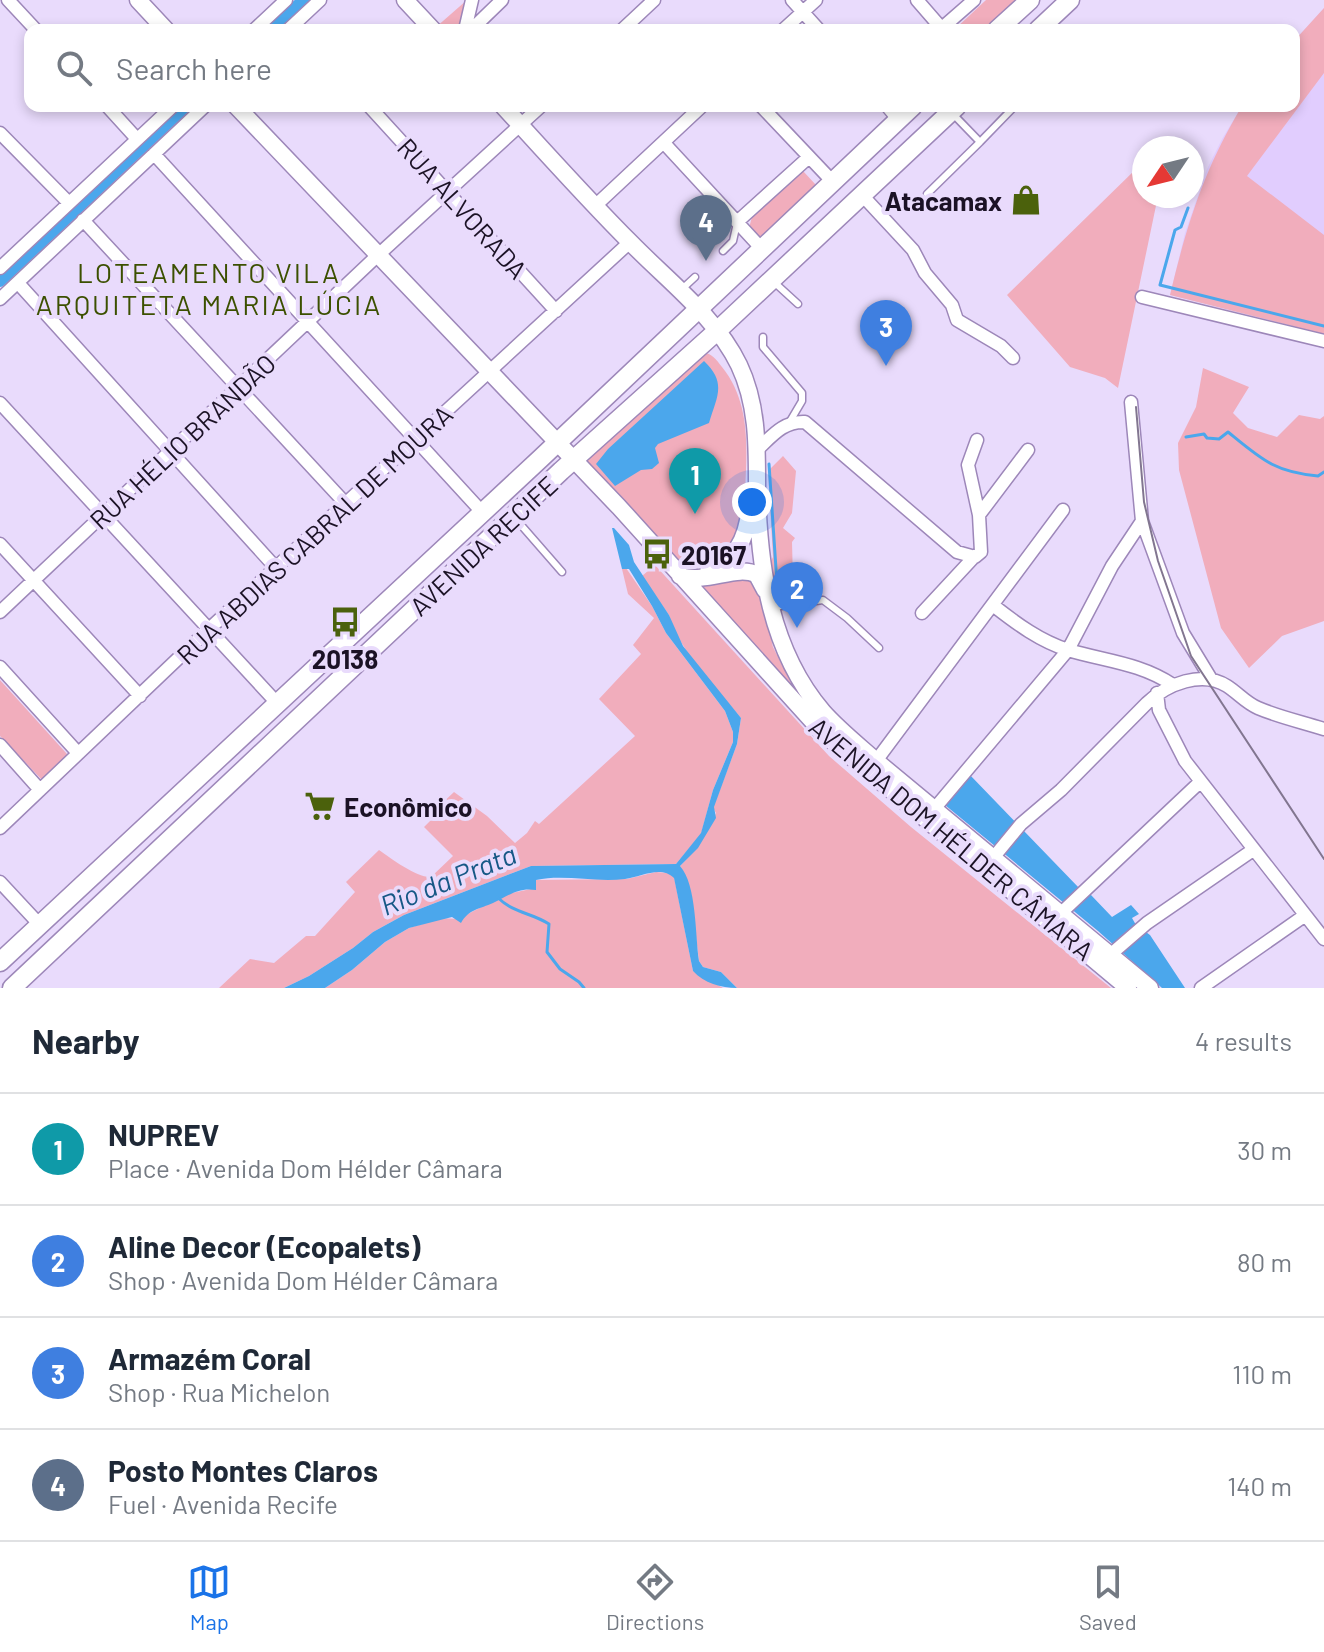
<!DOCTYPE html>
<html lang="en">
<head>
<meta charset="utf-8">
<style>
	:root { --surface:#fff; --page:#f2f2f3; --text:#1f2937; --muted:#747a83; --line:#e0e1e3; --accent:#1a73e8 }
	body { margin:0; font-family:Barlow,sans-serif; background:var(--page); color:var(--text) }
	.compass { position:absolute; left:1132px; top:136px; width:72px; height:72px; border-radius:50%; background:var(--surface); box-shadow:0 4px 12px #0003; rotate:235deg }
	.you { position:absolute; left:752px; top:502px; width:28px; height:28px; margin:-20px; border:6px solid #fff; border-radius:50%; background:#1a73e8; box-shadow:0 0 0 12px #1a73e833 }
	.badge { display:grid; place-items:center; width:52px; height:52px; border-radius:50%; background:var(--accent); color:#fff; font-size:26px; font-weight:700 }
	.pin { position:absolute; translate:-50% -66px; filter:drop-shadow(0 2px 4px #0008) }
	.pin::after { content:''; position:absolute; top:42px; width:28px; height:24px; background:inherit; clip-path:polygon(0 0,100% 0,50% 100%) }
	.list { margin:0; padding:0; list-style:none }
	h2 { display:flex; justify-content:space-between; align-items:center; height:104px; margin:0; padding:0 32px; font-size:34px }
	h2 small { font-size:26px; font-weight:400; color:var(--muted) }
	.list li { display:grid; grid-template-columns:52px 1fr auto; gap:24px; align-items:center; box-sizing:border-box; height:112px; padding:0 32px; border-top:2px solid var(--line) }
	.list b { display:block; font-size:30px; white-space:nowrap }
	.list p { margin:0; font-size:26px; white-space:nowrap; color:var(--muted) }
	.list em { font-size:26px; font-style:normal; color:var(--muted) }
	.icon { flex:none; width:44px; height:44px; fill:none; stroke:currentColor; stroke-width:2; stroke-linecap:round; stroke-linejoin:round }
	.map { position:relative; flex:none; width:1324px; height:988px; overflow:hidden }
	.search { position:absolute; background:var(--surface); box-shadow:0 4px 12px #0003; left:24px; right:24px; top:24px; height:88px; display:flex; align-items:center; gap:20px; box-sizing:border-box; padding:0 28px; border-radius:16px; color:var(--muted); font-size:30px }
	.sheet { height:552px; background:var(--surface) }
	nav { display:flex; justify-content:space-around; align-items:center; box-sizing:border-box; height:112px; border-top:2px solid var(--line); background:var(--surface); font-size:22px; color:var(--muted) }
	nav a { display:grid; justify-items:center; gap:4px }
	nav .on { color:var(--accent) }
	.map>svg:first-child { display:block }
	.built { fill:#e1cdfe }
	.green { fill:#f1adbc }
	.water { fill:#4ba7ec }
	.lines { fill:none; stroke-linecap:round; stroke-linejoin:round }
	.stream { stroke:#4ba7ec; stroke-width:3 }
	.canal { stroke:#4ba7ec; stroke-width:12 }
	.service-casing { stroke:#9d87b9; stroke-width:9 }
	.minor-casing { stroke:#9d87b9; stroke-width:15 }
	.secondary-casing { stroke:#9d87b9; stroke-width:19 }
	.primary-casing { stroke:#9d87b9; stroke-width:21 }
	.service { stroke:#fff; stroke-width:6 }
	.minor { stroke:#fff; stroke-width:12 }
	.secondary { stroke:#fff; stroke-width:16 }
	.primary { stroke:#fff; stroke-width:18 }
	.tram { stroke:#827690; stroke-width:2 }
	.labels { text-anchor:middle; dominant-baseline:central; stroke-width:8; stroke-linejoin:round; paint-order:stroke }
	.poi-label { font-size:26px; font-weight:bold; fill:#1b1225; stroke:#e9dbfc; text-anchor:start }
	.street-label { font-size:26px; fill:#1b1225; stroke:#e9dbfc }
	.neighbourhood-label { font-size:28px; letter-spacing:2px; fill:#3c5000; stroke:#e9dbfc }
	.water-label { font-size:28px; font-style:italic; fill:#165886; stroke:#e9dbfc }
</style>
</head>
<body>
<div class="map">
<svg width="1324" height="988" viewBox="0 0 1324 988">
	<rect width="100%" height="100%" fill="#e9dbfc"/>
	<!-- built -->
	<path class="built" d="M1324 8V334L1170 295 1185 233 1207 169 1222 139 1242 106H1294V41Z"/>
	<!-- green -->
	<path class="green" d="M467 0 461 30H437L435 28Z
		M986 0H1022L990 30H954Z
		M1324 8V73L1247 176 1324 235V334L1170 295C1187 224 1204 169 1242 106H1294V41Z
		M1137 168 1144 177V196H1158L1118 388 1105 378 1070 367 1007 295Z
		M803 171 816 185 817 191 760 239 749 228 752 217Z
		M703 352C712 354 716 359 722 367 751 403 747 448 745 492 744 508 743 540 731 552 717 566 699 572 681 564L586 464V461Z
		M1203 368 1249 387 1233 413 1248 428 1277 437 1299 415 1320 419 1324 416V621L1282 636 1249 668 1221 628 1179 470 1178 443 1196 407Z
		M783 456 796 471 792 513 783 528 795 538 792 542 793 581 771 588 768 567 773 557 768 471Z
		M655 565 829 756 911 827 1111 988H737L721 972 703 967 699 961 691 897 680 866C696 850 707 834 716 813L713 808 737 744 741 718 694 663 673 629 669 615 642 576Z
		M626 568 652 606 666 633 725 711 733 732V742L713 790 701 834 676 864 531 866 404 915 373 932 353 948 309 976 284 988H219L250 959 274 963 306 936H315L355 892 346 882 379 850C392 859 417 878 431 877L453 856 424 827 438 813 435 810 454 792 487 816 515 843 527 833 535 821 539 824 635 736 599 699 641 654 633 645 654 618 628 594 622 569Z
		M731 576 757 581 773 647 803 707 691 583Z
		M0 680 67 754 68 760 44 782 0 736Z
		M656 872 669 873 674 877 693 971 723 988H325L352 970 385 942 409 928 442 918 458 919 507 894 531 889 535 880 627 879Z"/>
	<!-- water -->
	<path class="water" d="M704 361C727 383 717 396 709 423L658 444 655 448 659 463 652 469 641 470 615 486 596 464 608 449Z
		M612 528H614L629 545 634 562 669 615 683 646 741 718 737 744 714 807 716 818 698 848 680 866C697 885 695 935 699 961L703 967 721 972 737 988C721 988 704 983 693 971L674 878C661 865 641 877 625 879 596 883 565 874 536 880V890C518 887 508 896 493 903 480 909 469 909 461 923L452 917 409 928 385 942 352 970 325 988H284L309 976 353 948 373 932 404 915 531 866 676 864 701 833 713 790 733 742V732L725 711 666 633 652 606 629 569H622Z
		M969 774 1080 889 1091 895 1112 917 1131 905 1139 914 1132 918 1136 925 1150 935 1185 988H1162L1098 931 945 805Z"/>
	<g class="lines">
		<!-- stream -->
		<path class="stream" d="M1188 208 1181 227 1175 230 1160 285 1324 326
			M1186 437 1204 434 1207 438 1219 439 1228 432C1261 459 1274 472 1318 476L1324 472
			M769 464 777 584
			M497 897C515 914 530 912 549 924L547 952 560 969 579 982 584 988"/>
		<!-- canal -->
		<path class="canal" d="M269 30 304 0
			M0 281 186 106"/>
		<!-- service casing -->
		<g class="service-casing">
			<path id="service" d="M980 142 1015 106
				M927 194 980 142 951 112
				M723 251 733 241 737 223
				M775 283 798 304
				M682 289 695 277
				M763 337V347L802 393V401L789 423
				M514 517 562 572
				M774 607 823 600 847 618 879 648"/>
		</g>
		<!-- minor casing -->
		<g class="minor-casing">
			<path id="minor" d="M8 0 36 30
				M792 0 819 30
				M917 0 943 30
				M942 28 974 0
				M254 30 286 0
				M288 30 320 0
				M465 30 472 0
				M471 30 502 0
				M622 30 654 0
				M783 30 816 0
				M107 106 137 139
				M369 106 556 311
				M761 106 832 181
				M887 106 898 119
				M0 133 69 203
				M664 143 761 248
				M154 154 482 512
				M862 195 913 250 925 273 952 305 957 320 1001 346 1013 358
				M595 206 702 106
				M83 220 346 504
				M737 222 809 157
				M0 268 173 106
				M18 283 276 568
				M1142 297 1324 341
				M0 299 205 106
				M1131 402 1142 521 1183 633 1211 679
				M0 403 277 703
				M757 450C772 436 783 421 805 422L957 552 975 557 981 552 979 515 968 465 977 440
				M979 515 1028 450
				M0 544 140 696
				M994 606C1017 624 1040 641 1068 650 1105 661 1140 663 1173 685
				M0 612 377 256 541 106
				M922 613 974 557
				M0 667 78 753
				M1157 693 1159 710 1185 761 1324 939
				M0 745 40 790
				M876 761 1063 510
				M935 808 1068 650 1112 566 1142 521
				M0 828 208 630 630 242
				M993 858 1021 824 1061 790 1147 703C1167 684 1202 670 1227 686 1238 693 1246 703 1258 708 1279 717 1302 722 1324 729
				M0 882 40 925
				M1061 913 1200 782
				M1110 955 1147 923 1253 850
				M1201 988 1304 916"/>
		</g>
		<!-- secondary casing -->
		<g class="secondary-casing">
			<path id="secondary" d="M138 0 166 30
				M405 0 433 30
				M236 106 619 507 824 734 1128 988
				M503 106C545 152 587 199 631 243 668 281 716 317 739 365 758 405 757 447 757 490 759 568 770 650 823 712 839 730 858 745 876 761L1150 988
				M708 572C737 561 748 535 750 505
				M680 576C707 584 738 564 757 575L765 590"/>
		</g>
		<!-- primary casing -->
		<g class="primary-casing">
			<path id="primary" d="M997 30 1030 0
				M1038 30 1070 0
				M0 962 540 459 913 106
				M12 988 561 471 717 331 957 106"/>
		</g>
		<!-- service -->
		<use href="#service" class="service"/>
		<!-- minor -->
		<use href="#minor" class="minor"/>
		<!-- secondary -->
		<use href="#secondary" class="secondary"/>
		<!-- primary -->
		<use href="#primary" class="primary"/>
		<!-- tram -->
		<path class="tram" d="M1136 407 1144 502 1158 561 1191 656 1324 859"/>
	</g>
	<!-- icons -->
	<defs>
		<g id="shop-bare" transform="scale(2.4)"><path d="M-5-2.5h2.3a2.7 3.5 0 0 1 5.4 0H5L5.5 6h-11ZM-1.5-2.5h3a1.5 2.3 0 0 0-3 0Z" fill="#4b610c" stroke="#e9dbfc" stroke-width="2.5" paint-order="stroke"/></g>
		<g id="bus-bare" transform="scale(2.4)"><path d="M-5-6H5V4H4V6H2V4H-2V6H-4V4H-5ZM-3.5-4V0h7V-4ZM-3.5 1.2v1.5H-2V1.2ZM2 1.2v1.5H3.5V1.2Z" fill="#4b610c" stroke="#e9dbfc" stroke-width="2.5" paint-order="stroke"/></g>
		<g id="supermarket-bare" transform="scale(2.4)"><path d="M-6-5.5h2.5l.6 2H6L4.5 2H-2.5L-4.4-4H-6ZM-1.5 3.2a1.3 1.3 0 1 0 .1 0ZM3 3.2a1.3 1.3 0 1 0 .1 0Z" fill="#4b610c" stroke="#e9dbfc" stroke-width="2.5" paint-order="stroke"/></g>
	</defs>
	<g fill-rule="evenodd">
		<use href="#shop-bare" x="1026" y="200"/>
		<use href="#bus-bare" x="657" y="554"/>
		<use href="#bus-bare" x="345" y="622"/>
		<use href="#supermarket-bare" x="320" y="806"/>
	</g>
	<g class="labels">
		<!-- poi labels -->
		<g class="poi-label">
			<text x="1002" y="200" text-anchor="end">Atacamax</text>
			<text x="681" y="554">20167</text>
			<text x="345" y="658" text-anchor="middle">20138</text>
			<text x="344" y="806">Econômico</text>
		</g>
		<!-- street labels -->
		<g class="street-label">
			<text transform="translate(463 208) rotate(48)">RUA ALVORADA</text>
			<text transform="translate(182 441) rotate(-43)">RUA HÉLIO BRANDÃO</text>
			<text transform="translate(314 534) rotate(-43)">RUA ABDIAS CABRAL DE MOURA</text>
			<text transform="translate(483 545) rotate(-43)">AVENIDA RECIFE</text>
			<text transform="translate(952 838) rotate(40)">AVENIDA DOM HÉLDER CÂMARA</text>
		</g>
		<!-- neighbourhood labels -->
		<g class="neighbourhood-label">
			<text x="209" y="272">LOTEAMENTO VILA<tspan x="209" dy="32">ARQUITETA MARIA LÚCIA</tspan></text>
		</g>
		<!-- water labels -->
		<g class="water-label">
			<text transform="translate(448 879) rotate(-22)">Rio da Prata</text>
		</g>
	</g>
</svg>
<svg class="compass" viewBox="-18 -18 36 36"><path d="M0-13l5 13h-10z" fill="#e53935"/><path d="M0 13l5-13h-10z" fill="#747a83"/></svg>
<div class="you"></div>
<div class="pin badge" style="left:695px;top:514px;background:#0f9aa8">1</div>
<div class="pin badge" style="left:797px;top:628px;background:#3f7fe0">2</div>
<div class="pin badge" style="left:886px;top:366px;background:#3f7fe0">3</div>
<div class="pin badge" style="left:706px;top:261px;background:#5c6f8a">4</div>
<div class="search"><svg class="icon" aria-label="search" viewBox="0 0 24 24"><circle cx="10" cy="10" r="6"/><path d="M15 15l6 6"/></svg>Search here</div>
</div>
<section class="sheet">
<h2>Nearby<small>4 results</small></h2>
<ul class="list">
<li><span class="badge" style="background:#0f9aa8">1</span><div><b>NUPREV</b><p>Place · Avenida Dom Hélder Câmara</p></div><em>30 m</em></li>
<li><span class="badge" style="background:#3f7fe0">2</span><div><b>Aline Decor (Ecopalets)</b><p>Shop · Avenida Dom Hélder Câmara</p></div><em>80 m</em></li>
<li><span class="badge" style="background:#3f7fe0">3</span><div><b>Armazém Coral</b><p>Shop · Rua Michelon</p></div><em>110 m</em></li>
<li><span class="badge" style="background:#5c6f8a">4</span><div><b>Posto Montes Claros</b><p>Fuel · Avenida Recife</p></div><em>140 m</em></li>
</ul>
</section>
<nav>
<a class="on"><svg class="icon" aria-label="map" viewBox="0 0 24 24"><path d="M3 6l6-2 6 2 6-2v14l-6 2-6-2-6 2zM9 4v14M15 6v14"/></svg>Map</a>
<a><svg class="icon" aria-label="directions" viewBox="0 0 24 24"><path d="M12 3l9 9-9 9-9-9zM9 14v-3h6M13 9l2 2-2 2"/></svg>Directions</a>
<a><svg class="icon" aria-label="saved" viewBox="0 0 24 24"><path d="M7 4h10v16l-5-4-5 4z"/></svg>Saved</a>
</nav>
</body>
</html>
